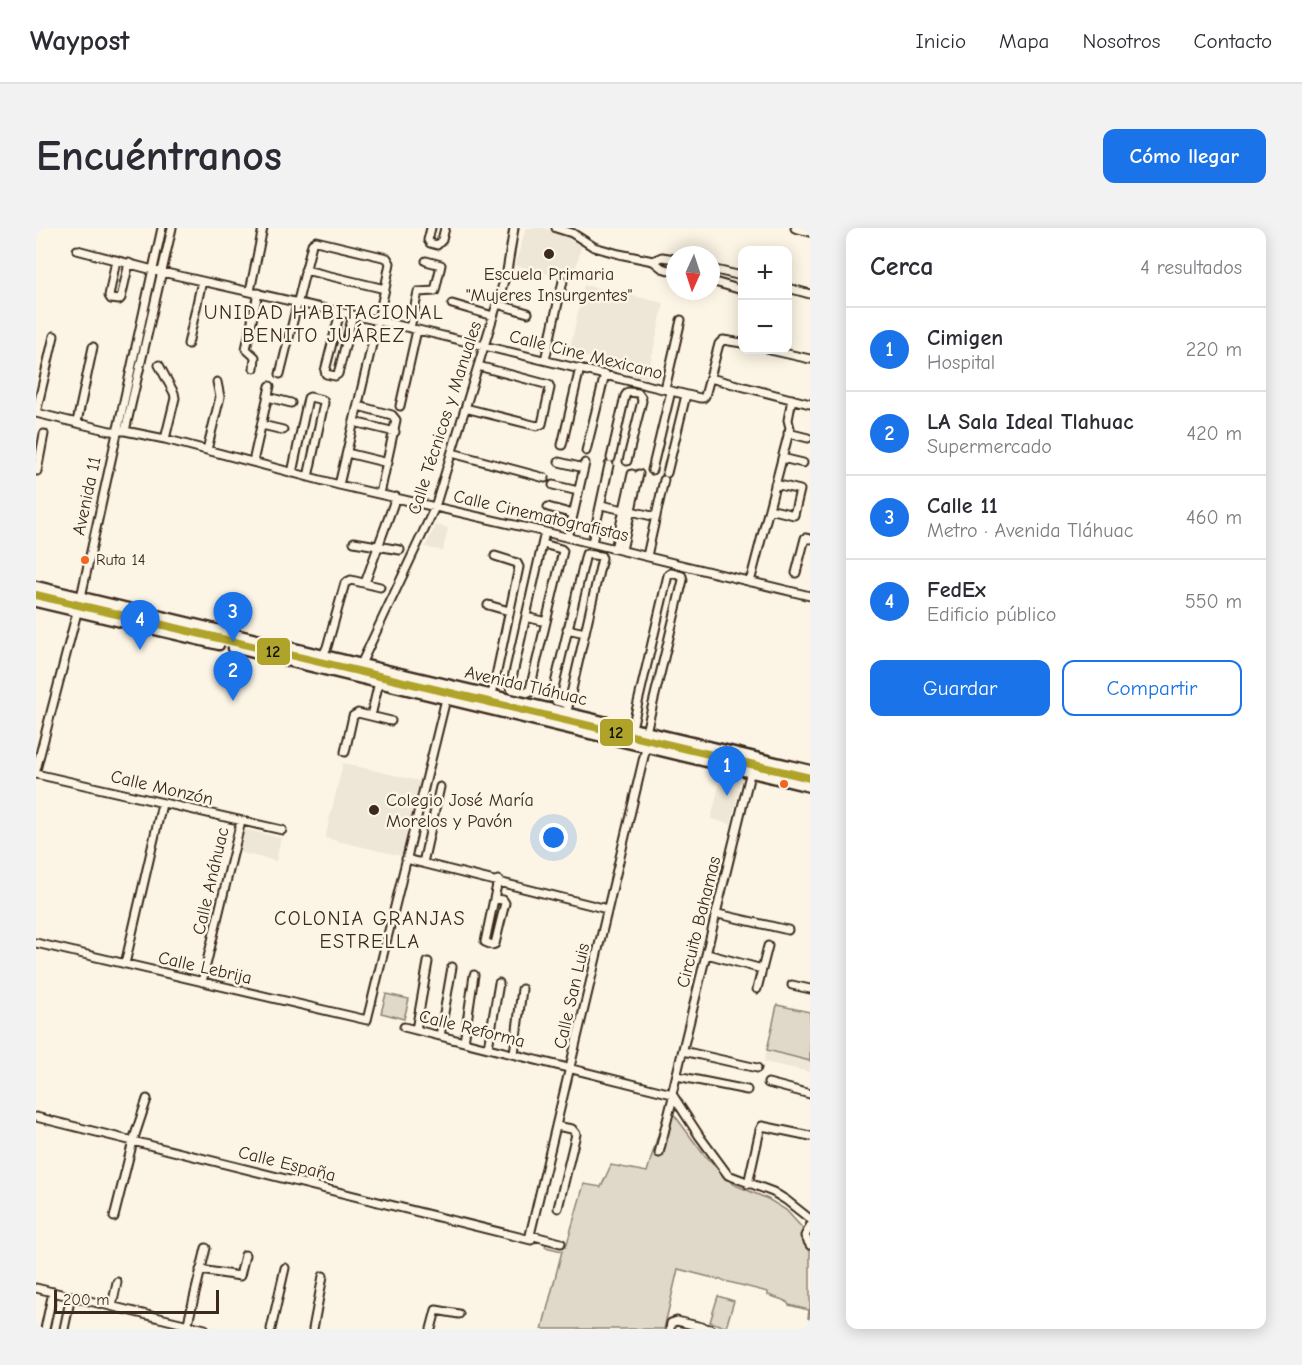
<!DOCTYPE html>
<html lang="es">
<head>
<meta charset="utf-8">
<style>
	:root { --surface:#fff; --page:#f2f2f3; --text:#2b2b33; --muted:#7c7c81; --line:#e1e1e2; --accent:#1a73e8 }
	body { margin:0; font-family:"Comic Neue",sans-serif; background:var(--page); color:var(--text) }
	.controls { position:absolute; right:18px; top:18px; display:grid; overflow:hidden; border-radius:12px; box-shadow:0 3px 15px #0003 }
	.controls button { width:54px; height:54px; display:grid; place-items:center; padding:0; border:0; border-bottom:2px solid var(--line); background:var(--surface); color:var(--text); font:30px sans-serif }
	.compass { position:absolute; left:630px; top:18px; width:54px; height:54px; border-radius:50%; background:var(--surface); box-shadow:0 3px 15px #0003; rotate:183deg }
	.scale { position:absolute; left:18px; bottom:15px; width:165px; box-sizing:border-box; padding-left:6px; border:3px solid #3b2a1e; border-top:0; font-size:16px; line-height:21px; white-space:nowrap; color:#3b2a1e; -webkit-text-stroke:4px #fcf5e5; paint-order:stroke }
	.you { position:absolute; left:518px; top:610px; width:21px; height:21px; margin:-15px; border:4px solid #fff; border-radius:50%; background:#1a73e8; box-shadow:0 0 0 9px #1a73e833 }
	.badge { display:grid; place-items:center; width:39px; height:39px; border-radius:50%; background:var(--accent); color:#fff; font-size:20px; font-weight:700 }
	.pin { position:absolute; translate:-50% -50px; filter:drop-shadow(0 2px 3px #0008) }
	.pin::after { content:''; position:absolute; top:32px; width:21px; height:18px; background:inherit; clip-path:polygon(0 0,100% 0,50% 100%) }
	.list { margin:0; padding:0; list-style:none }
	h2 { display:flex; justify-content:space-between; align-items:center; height:78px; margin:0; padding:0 24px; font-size:26px }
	h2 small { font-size:20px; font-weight:400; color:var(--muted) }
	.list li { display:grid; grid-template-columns:39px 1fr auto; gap:18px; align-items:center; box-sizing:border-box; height:84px; padding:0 24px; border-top:2px solid var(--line) }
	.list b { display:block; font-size:22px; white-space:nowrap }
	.list p { margin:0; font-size:20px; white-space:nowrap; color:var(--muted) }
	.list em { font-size:20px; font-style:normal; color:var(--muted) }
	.actions { display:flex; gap:12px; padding:18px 24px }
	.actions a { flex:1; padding:14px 0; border:2px solid var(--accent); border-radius:12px; text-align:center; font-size:21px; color:var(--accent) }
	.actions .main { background:var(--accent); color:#fff }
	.map { position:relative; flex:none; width:774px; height:1101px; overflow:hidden; border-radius:12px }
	header { display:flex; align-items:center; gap:36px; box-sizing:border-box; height:84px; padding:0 30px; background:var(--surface); border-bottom:2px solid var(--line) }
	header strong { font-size:28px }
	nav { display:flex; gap:33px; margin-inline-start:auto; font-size:21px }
	.intro { display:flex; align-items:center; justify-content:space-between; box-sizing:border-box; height:144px; padding:0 36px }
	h1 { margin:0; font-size:42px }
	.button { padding:15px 27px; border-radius:12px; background:var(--accent); color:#fff; font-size:21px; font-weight:700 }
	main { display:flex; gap:36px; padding:0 36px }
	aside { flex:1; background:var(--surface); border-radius:12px; box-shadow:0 3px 15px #0003 }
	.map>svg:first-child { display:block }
	.built { fill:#eee6d6 }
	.green { fill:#e0d8c8; stroke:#8e8173; stroke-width:1.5 }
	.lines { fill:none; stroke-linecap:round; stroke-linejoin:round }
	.minor-casing { stroke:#3b2a1e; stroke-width:11 }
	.major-casing { stroke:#3b2a1e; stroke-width:13 }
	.minor { stroke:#fcf5e5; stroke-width:7 }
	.major { stroke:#fcf5e5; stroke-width:8 }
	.metro-1-casing { stroke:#fcf5e5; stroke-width:12 }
	.metro-1 { stroke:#b0a32a; stroke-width:8 }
	.poi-dot { fill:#3b2a1e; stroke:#fcf5e5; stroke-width:2 }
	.bus-dot { fill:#f26522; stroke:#fcf5e5; stroke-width:2 }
	.labels { text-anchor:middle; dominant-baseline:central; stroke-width:5; stroke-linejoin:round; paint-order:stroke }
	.bus-label { font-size:16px; fill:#3b2a1e; stroke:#fcf5e5; text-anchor:start }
	.poi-label { font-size:18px; fill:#3b2a1e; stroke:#fcf5e5 }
	.street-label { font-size:18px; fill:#3b2a1e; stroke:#fcf5e5 }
	.neighbourhood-label { font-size:20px; letter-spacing:1.5px; fill:#3b2a1e; stroke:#fcf5e5 }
	.line-badge { stroke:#fcf5e5; stroke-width:2 }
	.pale-badge-label { font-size:16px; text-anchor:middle; font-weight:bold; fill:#111 }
</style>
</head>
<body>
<header>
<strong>Waypost</strong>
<nav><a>Inicio</a><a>Mapa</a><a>Nosotros</a><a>Contacto</a></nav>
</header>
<div class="intro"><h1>Encuéntranos</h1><a class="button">Cómo llegar</a></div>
<main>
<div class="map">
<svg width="774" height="1101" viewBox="0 0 774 1101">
	<rect width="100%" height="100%" fill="#fcf5e5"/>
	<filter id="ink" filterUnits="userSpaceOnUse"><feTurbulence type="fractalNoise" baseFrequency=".0167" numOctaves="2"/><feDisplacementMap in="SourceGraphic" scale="12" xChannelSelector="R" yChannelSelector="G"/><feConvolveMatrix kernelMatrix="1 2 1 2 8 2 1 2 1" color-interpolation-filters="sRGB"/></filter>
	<g filter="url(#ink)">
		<!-- built -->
		<path class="built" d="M490 0H508L535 8 546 15 537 52 479 37Z
			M548 57 628 75 611 150 597 147 598 140 533 125Z
			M400 297 412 300 407 323 389 319Z
			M307 535 387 554 369 629 289 610Z
			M687 540 707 545 695 596 675 591Z
			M207 601 245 610 240 633 201 624Z
			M741 777 774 784V844L728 834Z"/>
		<!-- green -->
		<path class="green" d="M350 766 373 771 368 791 345 785Z
			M741 777 774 784V833L731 822Z
			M631 877 668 927 697 956 732 971 750 982 769 1003 774 1017V1091L772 1090 773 1082 753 1077 750 1073 732 1067V1064L642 1041 628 1101H506L526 1023 509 1019 510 1015 530 1019 548 956 565 959 575 937 611 944Z
			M682 1068 698 1073 690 1099 674 1094Z"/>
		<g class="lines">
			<!-- minor casing -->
			<g class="minor-casing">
				<path id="minor" d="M395 0 392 12 394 15 401 17 406 12 409 0
					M520 0 536 5 558 19 583 26 617 33 626 29 639 31
					M759 0 774 4
					M41 22 117 42 374 100 664 170H667L669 168 683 116 687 112 706 115
					M80 32 73 68 75 71 83 72 85 70 93 35
					M617 33 626 40 639 44
					M675 41 706 48
					M269 42 349 61
					M675 53 706 62
					M752 60 774 66
					M214 63 227 0
					M416 76 457 88
					M461 76 492 85
					M304 84 289 143 290 146 299 148 302 146 317 87
					M374 100 382 64 399 63 405 37 390 33
					M152 116 166 53
					M734 122 774 131
					M509 132 527 53
					M123 137 138 165 139 170 129 211
					M218 140 219 129 210 121 222 65
					M244 146 276 16 280 13 351 30 354 35 349 61 303 257
					M674 150 774 176
					M629 161 645 92
					M232 169 255 175
					M322 178 356 187 360 192 344 266
					M364 178 381 102
					M429 180 501 198 506 196 514 160 513 157 442 138
					M0 185 74 203H89L129 211 303 257 509 304 774 368
					M0 185 18 108
					M41 194 57 119
					M318 194 359 204
					M226 197 247 202
					M89 203 136 0
					M752 205 772 210
					M526 217 544 140
					M171 222 184 169 181 154
					M550 223 569 146
					M311 225 352 235
					M416 225 509 250
					M575 230 589 168 592 164 602 165 605 169 606 173 591 233
					M746 230 767 235
					M217 234 234 158
					M523 234 548 240
					M616 242 635 163
					M1 243 8 206
					M256 245 272 170 274 169 287 172 288 175 272 249
					M631 245 650 167
					M517 257 542 263
					M565 277 588 282
					M512 279 537 286
					M733 281 758 287 764 262 739 256
					M595 283 620 289
					M532 309 549 235
					M318 314 364 322
					M556 315 573 237
					M507 316 525 321 527 323 493 465 475 461 474 459 509 304
					M579 321 596 246
					M586 322 603 246
					M611 328 628 252
					M760 345 769 310 774 311
					M714 354 754 200 752 192 756 171
					M329 355 360 269
					M452 377 473 383
					M490 389 510 394
					M531 401 549 405
					M281 440 291 419 309 355 315 352 344 359
					M322 449 325 436 399 279 471 43 478 0
					M456 467 483 339 481 335 459 328
					M530 485 532 479 566 330 565 328 550 326 516 468 520 473 532 476
					M335 488 343 454
					M309 524 317 488 322 485 355 493
					M0 542 45 369 126 0
					M0 546 246 602
					M370 631 571 681
					M387 635 404 559
					M459 671 467 672 469 675 459 716 456 717 449 714 462 652
					M682 686 752 702
					M0 715 331 792 410 471
					M671 726 726 741
					M89 736 126 576
					M166 754 205 593
					M756 757 774 761
					M721 761 732 718
					M368 799 636 866
					M380 802 392 734
					M404 808 416 739
					M428 814 438 747
					M452 820 463 755
					M647 823 721 840
					M478 826 486 761
					M641 848 711 862
					M732 855 774 866
					M636 866 718 530
					M636 866 664 909 692 947 737 964 750 972 774 991
					M0 889 495 1012
					M520 898 536 901 540 906 522 980
					M623 925 637 869
					M712 956 724 902 726 898 774 908
					M78 989 97 913 111 871
					M774 998 769 1008 774 1017
					M525 1015 494 1007 610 520V504L647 352 646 348 635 345 632 347 596 500
					M164 1042 204 1048 209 1027
					M0 1060 169 1101
					M76 1078 81 1054
					M151 1099 170 1020
					M9 1101 17 1064
					M28 1101 35 1068
					M235 1101 249 1040
					M277 1101 287 1048
					M395 1101 400 1082 423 1086
					M634 1101 635 1095 641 1093 674 1101"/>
			</g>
			<!-- major casing -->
			<g class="major-casing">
				<path id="major" d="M0 358 188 403
					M0 374 183 417
					M199 406 774 542
					M197 420 774 559"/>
			</g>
			<!-- minor -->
			<use href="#minor" class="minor"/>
			<!-- major -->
			<use href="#major" class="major"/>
			<!-- metro-1 casing -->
			<g class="metro-1-casing">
				<path id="metro-1" d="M0 367 774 550"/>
			</g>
			<!-- metro-1 -->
			<use href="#metro-1" class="metro-1"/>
		</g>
	</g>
	<!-- markers -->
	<g class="poi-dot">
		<circle cx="513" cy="26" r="6"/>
		<circle cx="338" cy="582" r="6"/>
	</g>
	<g class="bus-dot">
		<circle cx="49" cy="332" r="5"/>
		<circle cx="748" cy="556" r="5"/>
	</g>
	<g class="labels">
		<!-- bus labels -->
		<g class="bus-label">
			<text x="60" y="332">Ruta 14</text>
		</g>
		<!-- poi labels -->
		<g class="poi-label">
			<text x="513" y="46">Escuela Primaria<tspan x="513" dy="21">"Mujeres Insurgentes"</tspan></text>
			<text x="350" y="572" text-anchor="start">Colegio José María<tspan x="350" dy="21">Morelos y Pavón</tspan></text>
		</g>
		<!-- street labels -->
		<g class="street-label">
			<text transform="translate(550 127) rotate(14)">Calle Cine Mexicano</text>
			<text transform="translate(409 190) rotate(-72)">Calle Técnicos y Manuales</text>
			<text transform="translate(51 268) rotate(-78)">Avenida 11</text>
			<text transform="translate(505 288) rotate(13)">Calle Cinematografistas</text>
			<text transform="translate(490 458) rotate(13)">Avenida Tláhuac</text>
			<text transform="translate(126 560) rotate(13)">Calle Monzón</text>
			<text transform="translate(175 653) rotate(-77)">Calle Anáhuac</text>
			<text transform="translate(663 694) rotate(-76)">Circuito Bahamas</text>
			<text transform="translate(169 740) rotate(13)">Calle Lebrija</text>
			<text transform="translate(536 768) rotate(-77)">Calle San Luis</text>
			<text transform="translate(436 801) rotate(14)">Calle Reforma</text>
			<text transform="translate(251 936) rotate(14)">Calle España</text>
		</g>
		<!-- neighbourhood labels -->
		<g class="neighbourhood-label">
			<text x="288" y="84">UNIDAD HABITACIONAL<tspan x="288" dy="23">BENITO JUÁREZ</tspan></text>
			<text x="334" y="690">COLONIA GRANJAS<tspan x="334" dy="23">ESTRELLA</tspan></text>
		</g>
	</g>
	<g class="line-badge">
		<rect x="220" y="409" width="35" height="29" rx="6" fill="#b0a32a"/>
		<rect x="563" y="490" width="35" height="29" rx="6" fill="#b0a32a"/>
	</g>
	<g class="pale-badge-label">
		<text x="237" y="429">12</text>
		<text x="580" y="510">12</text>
	</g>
</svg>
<div class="controls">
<button>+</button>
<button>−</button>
</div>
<svg class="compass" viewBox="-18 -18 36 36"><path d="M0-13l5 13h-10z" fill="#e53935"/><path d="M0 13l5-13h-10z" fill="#7c7c81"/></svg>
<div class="scale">200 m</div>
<div class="you"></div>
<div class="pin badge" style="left:691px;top:568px">1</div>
<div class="pin badge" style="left:197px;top:473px">2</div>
<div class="pin badge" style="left:197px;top:414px">3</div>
<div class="pin badge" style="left:104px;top:422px">4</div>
</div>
<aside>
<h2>Cerca<small>4 resultados</small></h2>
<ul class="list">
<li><span class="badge">1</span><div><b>Cimigen</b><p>Hospital</p></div><em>220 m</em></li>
<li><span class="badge">2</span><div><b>LA Sala Ideal Tlahuac</b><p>Supermercado</p></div><em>420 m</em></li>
<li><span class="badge">3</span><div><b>Calle 11</b><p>Metro · Avenida Tláhuac</p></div><em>460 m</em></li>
<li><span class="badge">4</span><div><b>FedEx</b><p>Edificio público</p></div><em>550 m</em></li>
</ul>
<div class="actions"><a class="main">Guardar</a><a>Compartir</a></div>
</aside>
</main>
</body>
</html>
